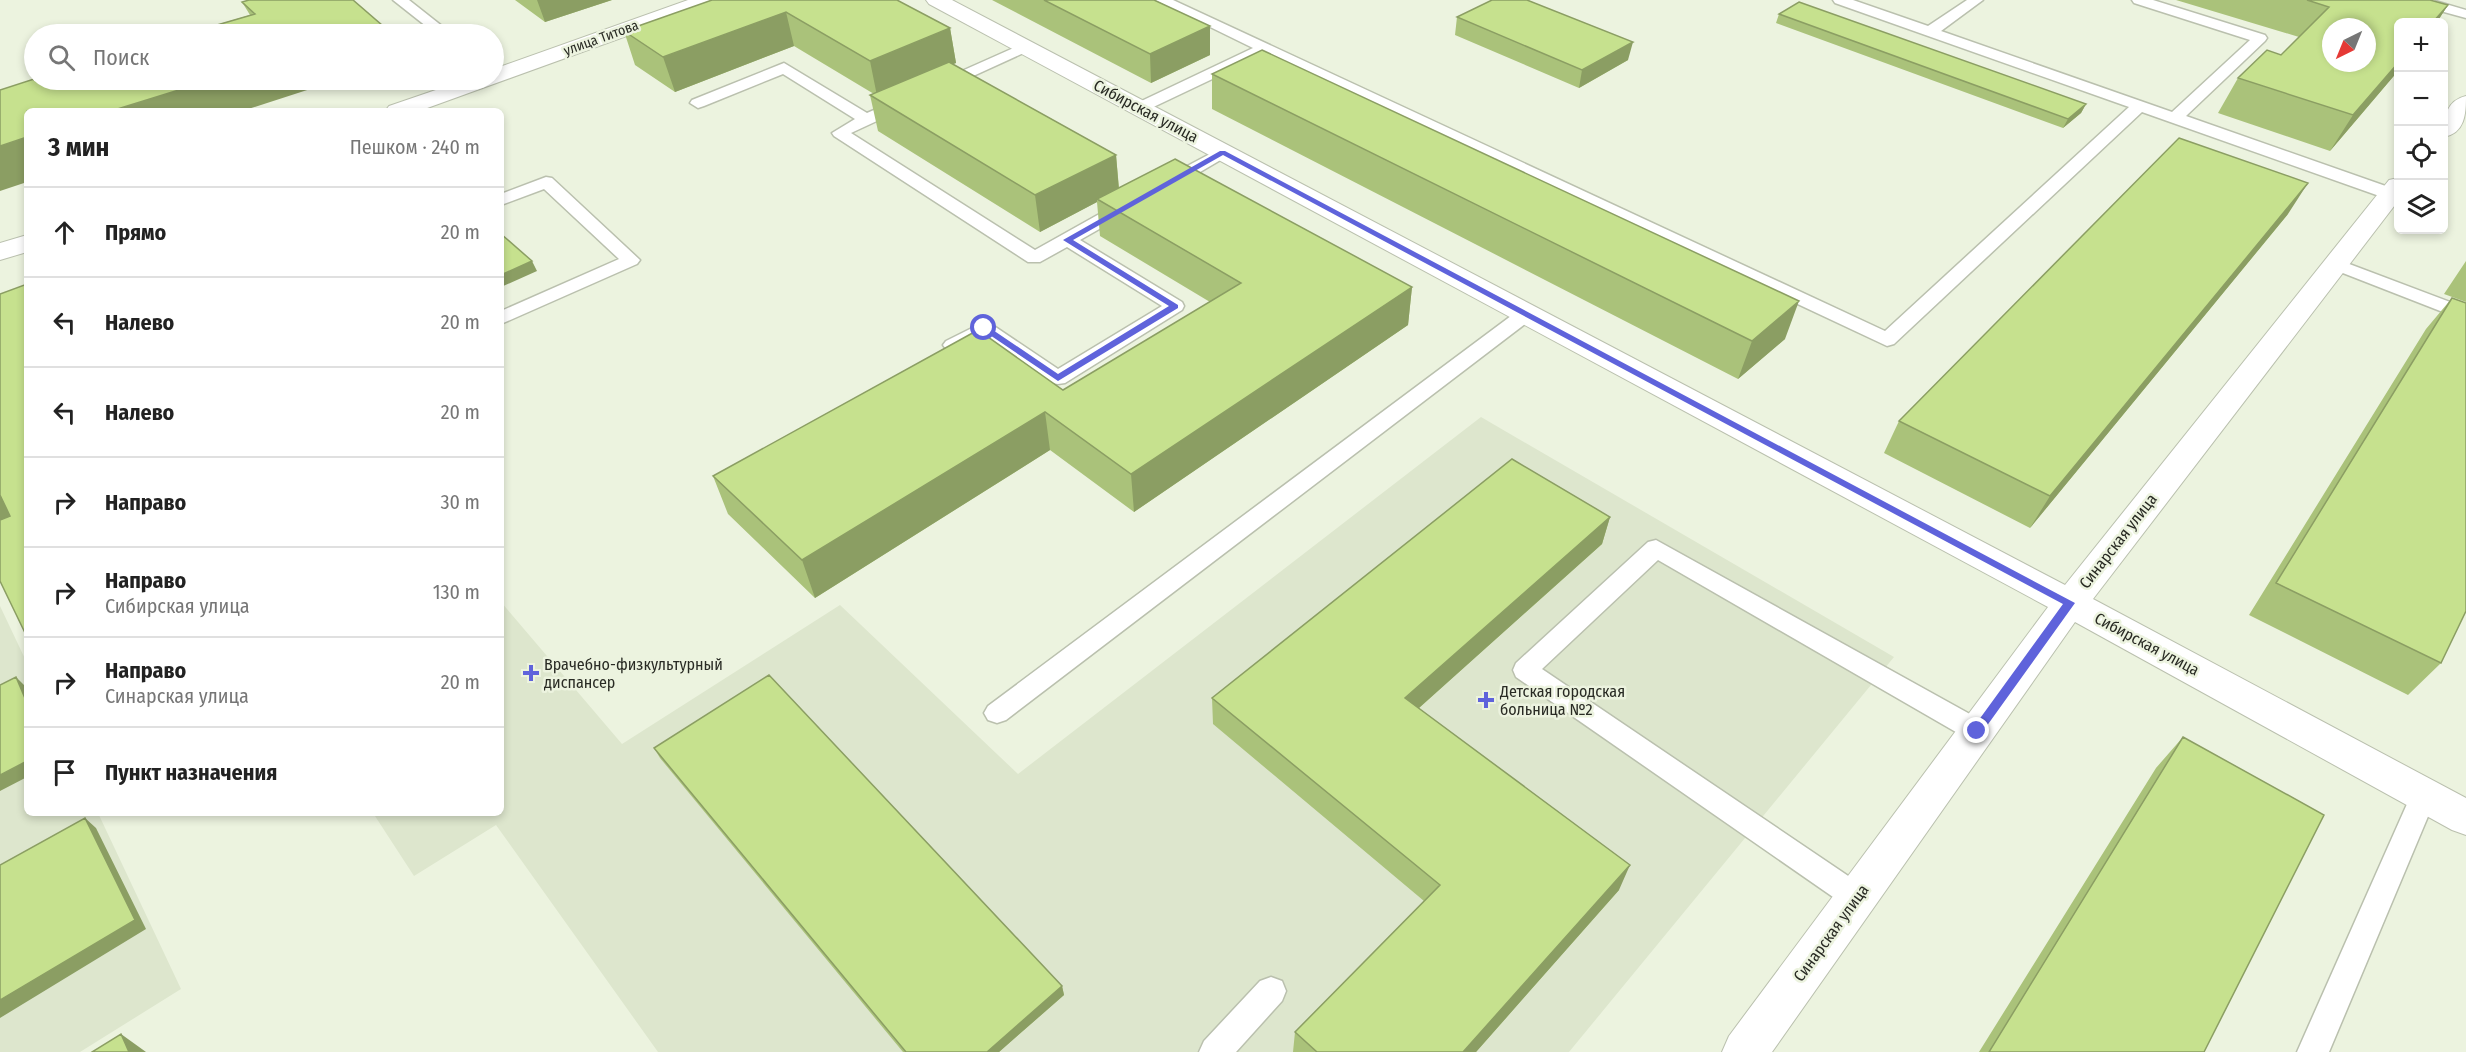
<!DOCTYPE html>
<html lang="ru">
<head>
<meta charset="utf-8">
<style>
	:root { --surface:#fff; --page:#f6f6f6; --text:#222; --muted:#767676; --line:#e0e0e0 }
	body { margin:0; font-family:"Fira Sans Condensed",sans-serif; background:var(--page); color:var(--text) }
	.controls { position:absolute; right:18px; top:18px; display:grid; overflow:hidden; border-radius:9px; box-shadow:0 3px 9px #0003 }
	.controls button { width:54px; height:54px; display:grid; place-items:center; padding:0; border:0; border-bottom:2px solid var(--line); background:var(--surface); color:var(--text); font:30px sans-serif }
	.compass { position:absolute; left:2322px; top:18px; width:54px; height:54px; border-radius:50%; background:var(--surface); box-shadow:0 3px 9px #0003; rotate:223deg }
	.stop { position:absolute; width:18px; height:18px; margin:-14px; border:4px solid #5f63db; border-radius:50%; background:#fff }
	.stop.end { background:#5f63db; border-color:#fff; box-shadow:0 2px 6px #0008 }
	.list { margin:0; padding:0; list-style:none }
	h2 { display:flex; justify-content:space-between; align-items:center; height:78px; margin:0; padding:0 24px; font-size:26px }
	h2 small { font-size:20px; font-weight:400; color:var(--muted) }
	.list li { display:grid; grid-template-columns:39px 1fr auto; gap:18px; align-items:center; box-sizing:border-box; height:90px; padding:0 24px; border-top:2px solid var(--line) }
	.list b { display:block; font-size:22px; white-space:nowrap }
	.list p { margin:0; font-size:20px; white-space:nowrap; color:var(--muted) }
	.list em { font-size:20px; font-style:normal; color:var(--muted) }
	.icon { flex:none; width:33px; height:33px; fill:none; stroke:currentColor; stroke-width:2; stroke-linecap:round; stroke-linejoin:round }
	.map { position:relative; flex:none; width:2466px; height:1052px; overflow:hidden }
	.search { position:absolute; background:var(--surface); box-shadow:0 3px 9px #0003; left:24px; top:24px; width:480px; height:66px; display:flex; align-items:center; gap:15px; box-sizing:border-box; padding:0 21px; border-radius:33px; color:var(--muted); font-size:22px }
	.panel { position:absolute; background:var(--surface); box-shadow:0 3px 9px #0003; left:24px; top:108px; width:480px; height:708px; border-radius:9px }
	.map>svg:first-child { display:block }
	.built { fill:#dde6cd }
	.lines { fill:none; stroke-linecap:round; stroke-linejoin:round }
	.service-casing { stroke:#bac0ae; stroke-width:3 }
	.minor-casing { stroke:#bac0ae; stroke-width:2 }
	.service { fill:#fff; fill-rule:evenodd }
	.minor { fill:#fff; fill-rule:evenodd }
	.wall { fill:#aac27a }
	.shaded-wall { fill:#8b9e63 }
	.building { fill:#c6e18e; stroke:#8b9e63; stroke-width:1.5; fill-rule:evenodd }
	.route { fill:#5f63db }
	.poi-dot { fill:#5f63db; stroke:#ecf3df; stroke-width:2 }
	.labels { text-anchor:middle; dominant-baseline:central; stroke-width:5; stroke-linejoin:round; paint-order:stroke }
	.far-street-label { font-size:14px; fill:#292b24; stroke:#ecf3df }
	.street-label { font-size:16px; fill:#292b24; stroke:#ecf3df }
	.poi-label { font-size:16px; fill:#292b24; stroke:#ecf3df; text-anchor:start }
</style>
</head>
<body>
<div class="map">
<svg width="2466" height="1052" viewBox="0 0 2466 1052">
	<rect width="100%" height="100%" fill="#ecf3df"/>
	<!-- built -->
	<path class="built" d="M1481 417 1894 657 1569 1052H658L496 825 414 876 373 813H501V602L622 744 840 605 1018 774Z
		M0 606 27 663V813H98L181 989 80 1052H0Z"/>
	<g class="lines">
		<!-- service casing -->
		<g class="service-casing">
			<path id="service" d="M393 0H409L452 34H436Z
				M1155 0H1173L1885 331 2129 107 1835 3 1833 0H1853L1928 26 1967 0H1983L1941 31 2172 112 2250 40 2134 3 2132 0H2153L2265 35 2267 38 2265 41 2186 116 2397 190 2398 196 2391 199 2385 198 2142 112 1894 344 1887 346 1265 54 1145 111H1133L1131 108 1133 105 1253 48Z
				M2409 0H2432L2466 10V18L2411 3Z
				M1025 43 1030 44 1032 47 1030 50 947 88 942 90 934 85 937 82Z
				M784 63 867 113 895 101H907L909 104 907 107 851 133 1035 250 1119 203H1131L1134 207 1131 211 1080 240 1182 302 1184 306 1182 310 1065 383 1058 384 1051 383 983 336 960 349H946L943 345 946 341 984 322 991 324 1058 369 1162 306 1067 247 1040 262H1028L834 136 832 133 855 119 783 74 704 106 698 108 690 103 692 100Z
				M1223 147 1229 149 1231 152 1229 155 1173 188H1161L1159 184 1161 180Z
				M546 177 552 178 640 260 637 264 501 324V311L619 259 544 189 501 205V194Z
				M2336 259 2466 308V321L2330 268 2327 264 2330 260Z
				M1526 308 1533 310 1536 314 1533 318 1006 720 997 723 988 720 984 713 988 706 1519 310Z
				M1656 540 1986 723 1990 731 1986 739 1977 742 1968 739 1658 560 1542 669 1866 888 1870 897 1866 906 1856 910 1846 906 1516 677 1513 670 1516 663 1648 542Z
				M2424 783 2434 787 2437 795 2329 1052H2297L2411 795 2414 787Z
				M1271 977 1282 981 1286 991 1282 1001 1236 1052H1199L1204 1041 1260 981Z"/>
		</g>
		<!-- minor casing -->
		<g class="minor-casing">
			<path id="minor" d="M688 0H718L715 4 419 111H385L389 106 465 80H494V69Z
				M926 0H952L2065 585 2389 180 2398 178V201L2093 599 2466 798V835L2452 830 2075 622 1772 1052H1722L1729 1036 2048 607 929 4Z
				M2466 96C2466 114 2465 133 2444 137 2444 119 2445 101 2466 96Z
				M27 235V252L0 260V243Z"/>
		</g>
		<!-- service -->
		<use href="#service" class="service"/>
		<!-- minor -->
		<use href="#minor" class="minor"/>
	</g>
	<!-- wall -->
	<path class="wall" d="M515 0H612L545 22Z
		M712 0 950 28 956 63 952 64 1116 155 1119 188 1412 287 1408 325 1134 512 1050 450 815 598 728 514 713 476 1063 390 1210 302 1100 236 1097 202 1040 232 878 131 870 95 874 94 794 46 675 92 635 65 624 31Z
		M992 0H1154L1210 26V55L1151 83Z
		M2176 0H2430L2448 5 2437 22H2398V71L2330 151 2218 113 2238 78 2281 55 2299 37Z
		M242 2 383 26 387 34H186L250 15Z
		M1779 14 2086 104 2081 113 2063 128 1776 23Z
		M1457 17 1628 60 1579 88 1455 35Z
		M1212 74 1785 339 1738 379 1212 109Z
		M2288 214 2030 528 1884 453 1899 421Z
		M2466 261V302L2444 294Z
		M2452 298 2441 663 2408 695 2249 615 2426 329Z
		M1610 517 1602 544 1419 708 1619 890 1476 1052H1293L1295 1032 1424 901 1213 724 1212 698Z
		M2183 737 2204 1052H1979L2156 768Z
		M654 748 1062 986 1064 995 999 1052H903L660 758Z"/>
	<!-- shaded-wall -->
	<path class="shaded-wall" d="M537 0H612L545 22Z
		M2448 5 2437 22H2433Z
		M786 12 794 46 675 92 663 57Z
		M383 26 387 34H354Z
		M1210 26V55L1151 83 1150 54Z
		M950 28 956 63 877 96 870 61Z
		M1633 42 1628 60 1579 88 1582 70Z
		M2398 63V71L2330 151 2353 115Z
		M211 80H338L242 111H111Z
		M2086 104 2081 113 2063 128 2068 119Z
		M27 137V182L0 191V146Z
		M1116 155 1119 191 1097 199V202L1040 232 1035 195Z
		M2308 183 2288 214 2030 528 2050 496Z
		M532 261 537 271 501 287V275Z
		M1412 287 1408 325 1134 512 1131 474Z
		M1799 301 1785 339 1738 379 1752 341Z
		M1045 412 1050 450 815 598 802 560Z
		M0 492 27 520 0 532Z
		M1610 517 1602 544 1401 724 1405 698Z
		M16 677 27 688V703Z
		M27 761V777L0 791V775Z
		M85 818 96 828 146 929 0 1018V1000Z
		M1630 865 1619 890 1476 1052H1463Z
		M1062 986 1064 995 999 1052H987Z
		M121 1034 146 1052H129Z"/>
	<!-- building -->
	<path class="building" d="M249 0H353L383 26 354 34H186L255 14 242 2Z
		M712 0H897L950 28 870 61 786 12 663 57 624 31Z
		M1044 0H1154L1210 26 1150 54Z
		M1492 0H1527L1633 42 1582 70 1457 17Z
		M2307 0H2430L2448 5 2433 22H2398V63L2353 115 2238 78 2267 50 2281 55 2329 7ZM2331 27H2367V63H2331Z
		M1799 2 2086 104 2068 119 1779 14Z
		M1262 50 1799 301 1752 341 1212 74Z
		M949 62 1116 155 1035 195 870 95Z
		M34 79V80H211L111 111H27V137L0 146V90Z
		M2179 138 2308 183 2050 496 1899 421Z
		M1175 159 1412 287 1131 474 1045 412 802 560 713 476 978 330 1063 390 1241 283 1097 199Z
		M501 234 532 261 501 275Z
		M27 284V637L0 581V520L10 516 0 495V294Z
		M2452 298 2466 303V611L2441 663 2276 583Z
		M1512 459 1610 517 1405 698 1630 865 1463 1052H1317L1295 1032 1440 885 1212 698Z
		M769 675 1062 986 987 1052H906L654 748Z
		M16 677 27 703V761L0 775V685Z
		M2183 737 2324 815 2204 1052H1989Z
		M85 818 135 920 0 1000V865Z
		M121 1034 129 1052H92Z"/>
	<!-- route -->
	<path class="route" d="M1220 151H1225L2075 603 1981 734H1973V728L2063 604 1223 155 1073 240 1178 305V308L1058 381 981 329V326H987L1058 374 1169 306 1063 240Z"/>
	<!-- markers -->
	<g class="poi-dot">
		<path d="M528 664h6v6h6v6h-6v6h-6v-6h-6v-6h6z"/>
		<path d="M1483 691h6v6h6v6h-6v6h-6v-6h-6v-6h6z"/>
	</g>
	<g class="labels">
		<!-- far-street labels -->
		<g class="far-street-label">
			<text transform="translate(601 38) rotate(-20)">улица Титова</text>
		</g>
		<!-- street labels -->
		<g class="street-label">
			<text transform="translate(1146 111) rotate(28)">Сибирская улица</text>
			<text transform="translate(2118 541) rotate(-52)">Синарская улица</text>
			<text transform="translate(2147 644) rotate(28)">Сибирская улица</text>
			<text transform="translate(1831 933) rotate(-54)">Синарская улица</text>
		</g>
		<!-- poi labels -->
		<g class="poi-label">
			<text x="544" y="664">Врачебно-физкультурный<tspan x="544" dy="18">диспансер</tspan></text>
			<text x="1500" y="691">Детская городская<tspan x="1500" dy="18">больница №2</tspan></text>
		</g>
	</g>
</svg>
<div class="controls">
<button>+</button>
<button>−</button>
<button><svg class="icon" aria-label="locate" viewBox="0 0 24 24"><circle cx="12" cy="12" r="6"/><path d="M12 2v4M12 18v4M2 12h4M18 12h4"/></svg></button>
<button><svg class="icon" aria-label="layers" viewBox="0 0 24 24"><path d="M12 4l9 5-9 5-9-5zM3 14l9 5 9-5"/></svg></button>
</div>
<svg class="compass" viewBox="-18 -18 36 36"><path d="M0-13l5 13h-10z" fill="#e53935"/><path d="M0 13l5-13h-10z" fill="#767676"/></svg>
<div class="stop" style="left:984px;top:328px"></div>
<div class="stop end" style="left:1977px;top:731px"></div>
<div class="search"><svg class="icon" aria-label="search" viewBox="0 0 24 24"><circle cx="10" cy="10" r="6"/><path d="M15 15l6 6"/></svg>Поиск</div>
<section class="panel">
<h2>3 мин<small>Пешком · 240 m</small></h2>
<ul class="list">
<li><svg class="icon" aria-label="ahead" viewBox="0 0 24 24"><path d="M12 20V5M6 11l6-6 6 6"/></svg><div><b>Прямо</b></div><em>20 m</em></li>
<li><svg class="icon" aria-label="left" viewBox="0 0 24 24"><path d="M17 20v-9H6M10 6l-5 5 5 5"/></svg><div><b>Налево</b></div><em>20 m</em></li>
<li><svg class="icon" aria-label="left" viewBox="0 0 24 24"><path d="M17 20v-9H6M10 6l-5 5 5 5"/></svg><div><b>Налево</b></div><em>20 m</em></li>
<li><svg class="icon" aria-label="right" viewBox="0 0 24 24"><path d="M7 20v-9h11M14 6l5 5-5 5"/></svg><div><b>Направо</b></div><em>30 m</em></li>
<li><svg class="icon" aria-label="right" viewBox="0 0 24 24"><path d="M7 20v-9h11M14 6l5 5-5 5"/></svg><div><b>Направо</b><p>Сибирская улица</p></div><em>130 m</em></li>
<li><svg class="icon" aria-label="right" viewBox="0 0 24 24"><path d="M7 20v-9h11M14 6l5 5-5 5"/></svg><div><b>Направо</b><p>Синарская улица</p></div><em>20 m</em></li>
<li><svg class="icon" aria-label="arrive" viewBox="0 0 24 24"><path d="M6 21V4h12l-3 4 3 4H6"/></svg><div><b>Пункт назначения</b></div></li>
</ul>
</section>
</div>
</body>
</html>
